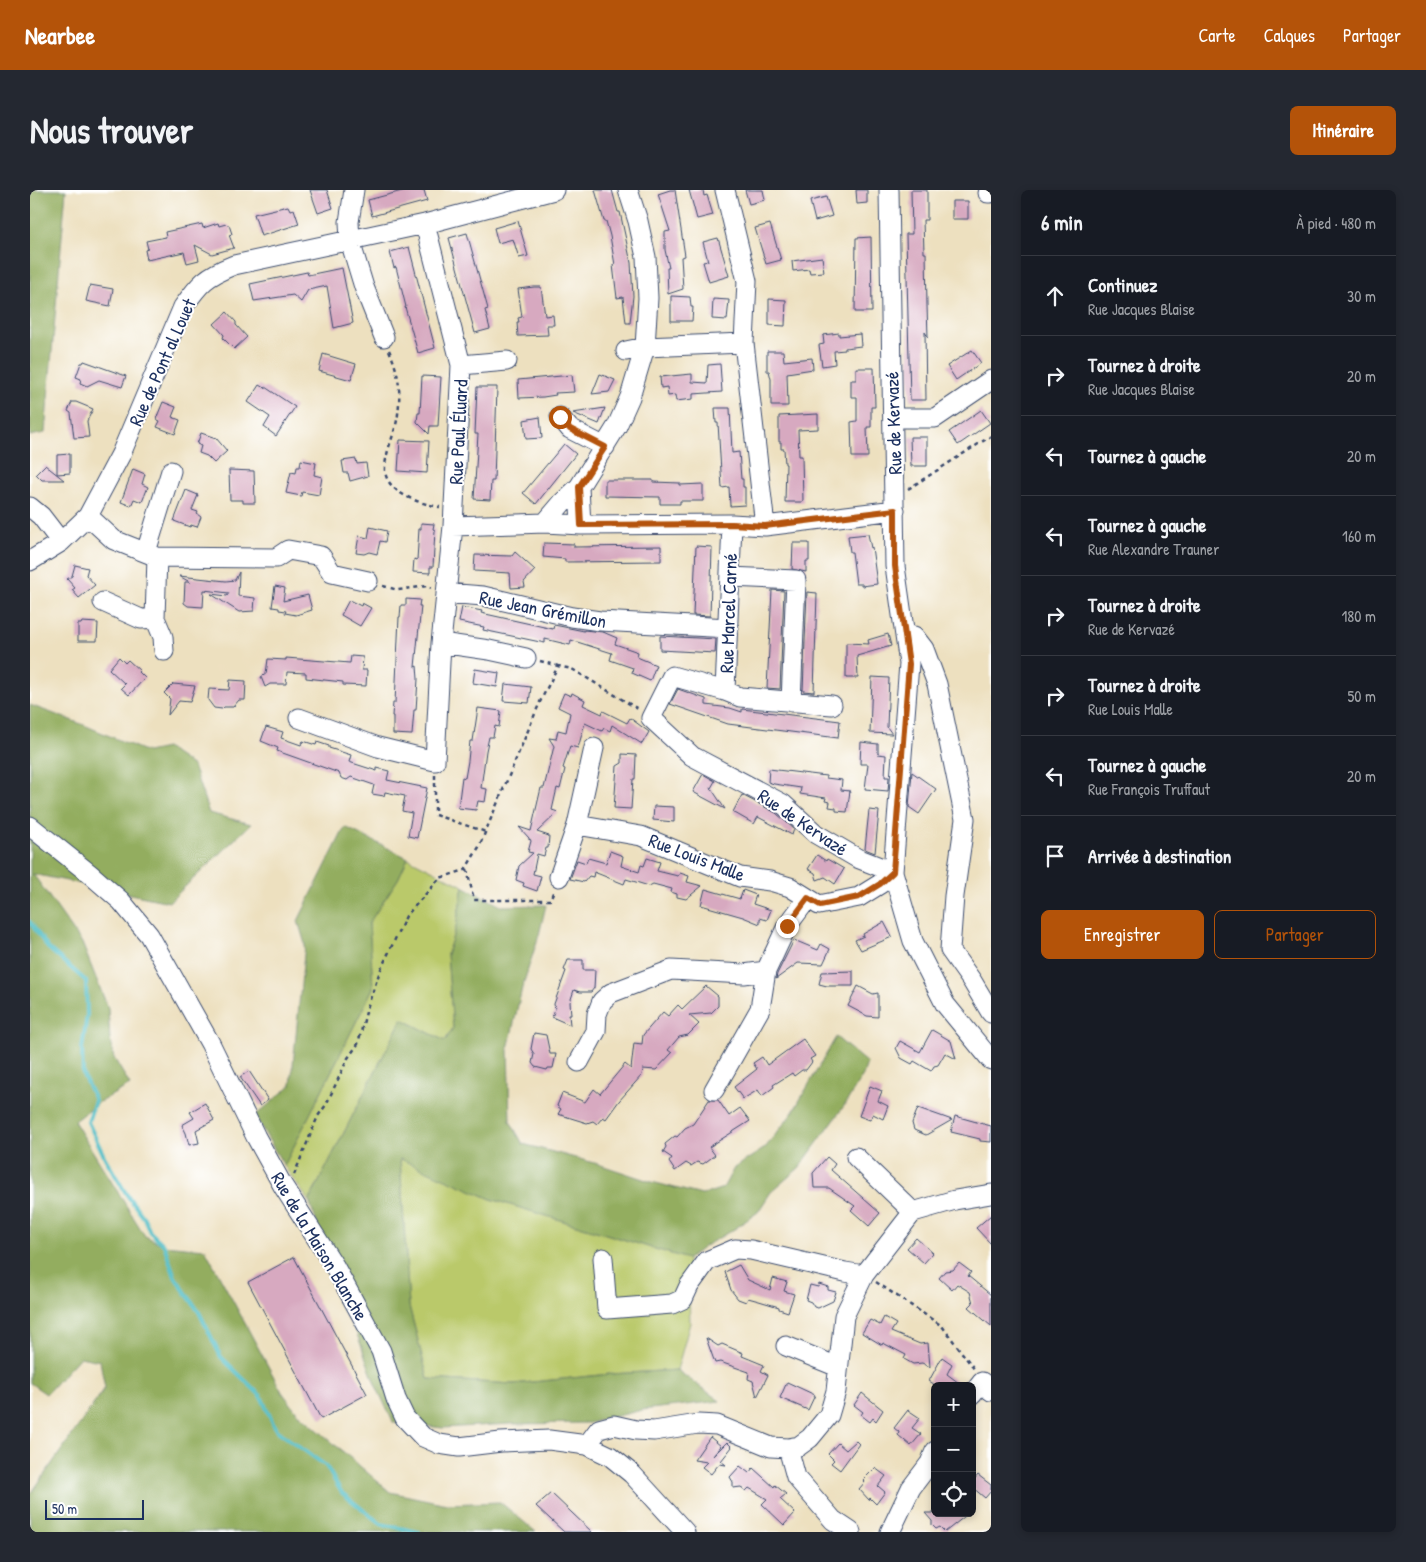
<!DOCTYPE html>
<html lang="fr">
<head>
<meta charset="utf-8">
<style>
	:root { --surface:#171b24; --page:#242831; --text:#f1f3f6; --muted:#9ea1a6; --line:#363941; --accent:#b45309 }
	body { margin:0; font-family:"Patrick Hand",sans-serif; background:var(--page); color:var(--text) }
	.controls { position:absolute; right:15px; bottom:15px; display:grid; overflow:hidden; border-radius:8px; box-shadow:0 2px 8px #0003 }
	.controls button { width:45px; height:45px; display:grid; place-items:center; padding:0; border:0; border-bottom:1px solid var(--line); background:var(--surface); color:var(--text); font:25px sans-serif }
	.scale { position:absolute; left:15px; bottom:12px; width:99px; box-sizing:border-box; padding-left:5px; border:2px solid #1b2f5e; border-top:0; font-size:14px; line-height:18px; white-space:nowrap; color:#1b2f5e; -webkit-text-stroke:4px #fff; paint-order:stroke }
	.stop { position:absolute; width:15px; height:15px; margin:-11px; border:4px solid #b45309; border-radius:50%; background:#fff }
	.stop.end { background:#b45309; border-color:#fff; box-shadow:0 1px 5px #0008 }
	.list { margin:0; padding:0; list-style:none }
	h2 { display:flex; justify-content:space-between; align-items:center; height:65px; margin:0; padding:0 20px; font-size:21px }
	h2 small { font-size:16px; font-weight:400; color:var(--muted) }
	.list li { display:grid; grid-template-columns:32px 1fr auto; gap:15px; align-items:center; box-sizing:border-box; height:80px; padding:0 20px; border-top:1px solid var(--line) }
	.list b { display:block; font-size:19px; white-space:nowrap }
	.list p { margin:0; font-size:16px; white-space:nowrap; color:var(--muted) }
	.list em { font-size:16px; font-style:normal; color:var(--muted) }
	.actions { display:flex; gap:10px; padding:15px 20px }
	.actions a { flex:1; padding:11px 0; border:1px solid var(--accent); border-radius:8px; text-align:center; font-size:18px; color:var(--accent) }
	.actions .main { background:var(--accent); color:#fff }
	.icon { flex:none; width:28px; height:28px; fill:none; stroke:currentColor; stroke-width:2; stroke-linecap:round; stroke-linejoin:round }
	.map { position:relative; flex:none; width:961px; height:1342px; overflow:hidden; border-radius:8px }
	header { display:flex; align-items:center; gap:30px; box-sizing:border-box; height:70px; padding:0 25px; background:var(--accent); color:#fff }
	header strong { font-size:24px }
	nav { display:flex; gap:28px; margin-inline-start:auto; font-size:18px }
	.intro { display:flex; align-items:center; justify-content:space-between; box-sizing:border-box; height:120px; padding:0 30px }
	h1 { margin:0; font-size:35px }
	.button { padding:12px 22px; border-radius:8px; background:var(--accent); color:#fff; font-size:18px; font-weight:700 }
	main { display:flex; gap:30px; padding:0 30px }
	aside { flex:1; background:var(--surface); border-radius:8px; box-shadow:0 2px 8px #0003 }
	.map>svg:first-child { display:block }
	.green { fill:#bac96b; stroke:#6a7c64 }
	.forest { fill:#93ad5f; stroke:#576e5e }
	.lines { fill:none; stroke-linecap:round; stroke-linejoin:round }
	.stream { stroke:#4fbdc6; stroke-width:4 }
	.building { fill:#d7a9c0 }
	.minor-casing { stroke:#3a4a6d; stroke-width:21 }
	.path { stroke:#3a4a6d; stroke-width:2.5; stroke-dasharray:4 4; stroke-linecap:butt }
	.minor { stroke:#fff; stroke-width:19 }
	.route { stroke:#b45309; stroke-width:6 }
	.labels { text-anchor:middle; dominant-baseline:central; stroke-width:4; stroke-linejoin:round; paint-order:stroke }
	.street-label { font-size:19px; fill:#1b2f5e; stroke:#fff }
</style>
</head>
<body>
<header>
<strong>Nearbee</strong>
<nav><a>Carte</a><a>Calques</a><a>Partager</a></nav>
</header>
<div class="intro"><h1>Nous trouver</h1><a class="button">Itinéraire</a></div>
<main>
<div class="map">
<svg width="961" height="1342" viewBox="0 0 961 1342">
	<rect width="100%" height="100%" fill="#fff"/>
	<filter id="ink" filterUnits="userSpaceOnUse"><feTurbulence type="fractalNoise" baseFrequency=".02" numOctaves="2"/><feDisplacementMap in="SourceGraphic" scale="10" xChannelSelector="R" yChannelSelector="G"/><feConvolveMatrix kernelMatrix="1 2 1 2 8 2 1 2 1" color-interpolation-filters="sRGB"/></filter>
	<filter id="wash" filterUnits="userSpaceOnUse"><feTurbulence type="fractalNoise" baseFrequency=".0096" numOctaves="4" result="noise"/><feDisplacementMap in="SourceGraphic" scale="20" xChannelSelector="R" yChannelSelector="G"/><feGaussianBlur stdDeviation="1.12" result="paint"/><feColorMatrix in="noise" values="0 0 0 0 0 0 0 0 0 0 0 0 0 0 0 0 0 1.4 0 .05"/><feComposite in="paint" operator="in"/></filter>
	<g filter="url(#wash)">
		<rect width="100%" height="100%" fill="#ede0bf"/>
		<!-- green -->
		<path class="green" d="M378 668 433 696 426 737 417 764 423 838 415 851 372 829 279 1011 254 976 343 798 339 733 368 689Z
			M370 968 461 1009 658 1069 660 1133 647 1180 581 1184 483 1194 398 1189 379 1116Z"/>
		<!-- forest -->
		<path class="forest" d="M0 0H36L15 243 0 246Z
			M0 515 54 535 117 562 136 558 163 576 179 623 221 634 139 712 3 684 52 753 78 818 80 850 84 868 100 895 68 913 44 931 115 1046 134 1055 175 1059 252 1202 267 1222 360 1302 417 1314 470 1312 506 1342H0V1305L75 1198 70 1171 50 1167 16 1204 0 1193Z
			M315 637 378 668 368 689 339 733 343 798 254 976 225 926 261 895 275 754 268 731Z
			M433 696 471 716 516 715 509 745 492 798 478 859 480 931 493 954 568 974 622 992 672 1005 693 998 704 978 735 958 763 922 806 847 837 873 833 885 814 916 769 978 741 1002 728 1022 706 1038 675 1056 658 1069 461 1009 370 969 379 1116 398 1189 483 1194 581 1184 647 1180 690 1211 612 1220 559 1233 480 1234 413 1238 363 1232 345 1194 279 1011 372 829 415 851 423 838 417 764 426 737Z"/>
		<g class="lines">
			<!-- stream -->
			<path class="stream" d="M0 732 18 758 56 791 57 825 52 859 53 885 65 910 58 932 75 968 97 1005 114 1028 120 1042 134 1055 145 1087 169 1122 191 1167 231 1206 246 1240 296 1276 312 1303 351 1334 389 1342"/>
		</g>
		<g id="blocks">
			<!-- building -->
			<path class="building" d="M280 0H297L303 18 288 23Z
				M376 0H394L397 11 342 26 338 10Z
				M565 0H582L588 22H590L601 73 603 106 600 133H596L593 107 587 108 583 75H585L580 46 576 31H574Z
				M640 0H645L655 66 651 67 653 99 638 104 637 78H639L635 60V42L640 41 628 4Z
				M659 0H673L674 6 677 5 683 25 667 29Z
				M715 0H733L735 10 719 14Z
				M826 0H837V13L827 14Z
				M881 0H897V30H893L894 63H896L897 116 898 147 895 142 896 210H880L876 44H882Z
				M796 7 802 26 785 31 780 11Z
				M922 11H938V29H922Z
				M258 16 260 20 264 19 269 34 231 46 224 24Z
				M488 31 498 66 489 68 483 49 468 53 464 38Z
				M188 33 189 36 196 34 197 35H199L202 44 199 45 204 58 182 64 165 55 169 70 157 73 154 62 117 70 115 60 118 59 116 51 136 47 135 42 172 34 173 38Z
				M740 34 751 70 736 74 725 38Z
				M437 43 458 119 455 120 460 139 445 143 419 48Z
				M841 47 842 122H825L826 48Z
				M688 48 699 86 679 92 673 72 678 71 673 52Z
				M379 57 405 158 388 163 375 117H376L366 77 364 78 360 62Z
				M792 67 794 82 780 83 779 79 763 81 762 71Z
				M312 78 323 133 304 138 297 96 278 100 271 112 263 105 224 111 220 94 277 82 278 85Z
				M60 95 83 99 80 116 56 111Z
				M504 97H511L515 126 523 125 524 135H517L518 145 488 146 487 132H489L488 128 492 127 488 99Z
				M641 106 660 107 661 117H663L662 131H641Z
				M683 109 699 110 697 130 682 129Z
				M739 109 756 110 755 136 739 135Z
				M197 122 206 132V135L217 147 204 159 193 148 194 145 184 134Z
				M809 143V146L830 144 831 156 815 158V160L804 161 805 174 792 176 789 155 794 154 793 145Z
				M942 160 951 173 926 190 917 176Z
				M737 161H753L754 171 782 168 783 179 757 183 758 216H741V189L739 181H737Z
				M293 164 326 174 321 190 289 181Z
				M54 171 96 186 92 197 69 190 57 196 50 193 51 189 46 187 51 173H53Z
				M690 174 692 202 663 204V209L646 211 645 205 638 206 637 197 631 198 630 187 662 184V192L677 193 678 175Z
				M826 178H844L845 217H841V237H837L838 267H822L821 232 827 231V207H821V190H826Z
				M570 184 585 190 579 202 562 204Z
				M542 185 544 202 525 203 526 205 513 207 489 208 488 190Z
				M392 186 411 187 408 236H400L399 244 387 232 388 223H390Z
				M229 195 234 198 235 197 265 217 246 246 234 237 240 227 218 212Z
				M447 197H467L464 291H461L460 310 444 309 448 244H445Z
				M42 212H46L63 219 57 231 59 247 44 248 41 223 38 221Z
				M133 212 146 217 142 227 150 230 145 244 127 237 130 231 126 229Z
				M575 218 569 234 543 223Z
				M685 218H700L702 263 709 262 711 289H713V297H715V315L700 316 699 297 692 298 688 233H686Z
				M951 220 960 233 928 255 919 242Z
				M788 224V239L768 240 769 266H772L773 312H755L756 274H755L754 259H751V252H749V226Z
				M510 227 512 248 496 249 494 230Z
				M171 243 186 248 197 261 184 273 177 266 169 263 171 256 167 254Z
				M880 247H897V276H881Z
				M370 250 399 251 397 283 368 281Z
				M534 254 546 264 506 314 493 303Z
				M40 264V283L27 284V265Z
				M326 269 327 274 336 273 338 286 320 291 318 283H314L312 271Z
				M271 270 286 273 284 285 292 287 289 305 272 302 271 306 256 303 261 282 266 283 267 277H270Z
				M15 275 34 290H12L6 284Z
				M103 279 115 284 112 294 118 297 112 312 104 309 101 316 91 312Z
				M199 280 224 281 225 313H213V310H200Z
				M575 290H623V292L650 293V295L673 294V311H650V314H630V307L575 306Z
				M156 300 168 305 162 320 168 322 167 324 171 327 167 337 161 335 160 337 144 331Z
				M391 333 404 334 403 339 405 340 403 377H400V383L383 382 384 369 387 370 389 339H391Z
				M340 337 357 341 355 352 350 351 347 364 339 362 334 364 326 363 329 346 338 348Z
				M838 344 841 358 842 357 847 394 832 396V394H826L822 362H820L818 346Z
				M514 353 544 354V357L631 356V371L535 372V369L513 367Z
				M763 353H779V371H776V382L762 379Z
				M666 356 682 357 680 426 663 425Z
				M485 362 505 380 494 392 495 397 481 398 480 383 444 381 445 365 482 366Z
				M45 375 58 378 56 385 65 395 49 408 42 400 45 398 37 389 42 386Z
				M209 382 208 406 225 408 224 421 209 422 181 404 197 406 199 403 174 400 173 417 158 416 154 413 155 392H160L149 386 196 391 205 390Z
				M245 396 255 398 253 411 278 405 282 420 266 425 255 423 256 421 249 420V418L242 417Z
				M742 400 754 401 750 499 737 498Z
				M777 402 787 403 784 502 773 501Z
				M376 409 390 410 389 416H391L385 477 387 476 388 489 386 520H384L382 545 363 544V526H362L363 513H365L369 427H370L371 415H376Z
				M319 410 331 416 332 413 341 418 330 436 311 425Z
				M432 417 452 421 451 423 523 439 524 435 554 441V440L573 442 587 448 585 454 608 462 607 467 626 475 620 491 602 483 603 478 580 470 582 463 541 450 540 455 515 449V453L453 440 454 437 429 432Z
				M52 432 68 433 67 451H48V434H51Z
				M858 444 861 456 827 466 828 488H816V453L839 454 838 450Z
				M630 446 686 449 685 463 630 460Z
				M321 466 333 467 332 480H337L336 496 313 495V492L276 488V483L257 482 256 494H240L235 497 231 487 236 484 238 469 256 470V468L320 473Z
				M89 467 95 473 98 470 110 481 109 482 115 488 99 505 91 498 95 494 79 479Z
				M445 479 469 483 467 497 443 493Z
				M842 487 859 488 857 537 862 544 840 543Z
				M200 490 216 491 215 510H209L203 517H194L192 519 184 518 178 510 179 499 199 500Z
				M143 494 165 496 160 512 149 511 138 525 140 509 134 503Z
				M475 494 501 497 499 513 473 511Z
				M648 499 676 509V515L700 518 712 522V519L810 531 808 548 698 534 640 514Z
				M534 503 541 506 542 503 555 510 553 515 572 524 573 521 597 533 600 528 619 542 612 554 582 535 580 541 574 538 572 541 555 533 548 558 540 556 533 578 535 579 530 599 527 598 522 620 528 622 507 642 519 646 518 658H516L514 666 507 664 503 684 511 686 507 701 493 696 494 693 486 690 489 676 503 663 498 662 501 651 500 649 499 650V648L489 637 501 641 511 598H514L524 556 519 548 526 549 528 540 536 542 540 523 528 517Z
				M448 518 471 521 469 537 465 536 463 547H459L456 561 451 598 457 599 455 612 448 611 446 620 428 618 432 587 435 588 438 571 440 551H443Z
				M236 537 253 542 251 548 271 555 273 551 286 555 287 552 299 556V558L321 565 319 572 347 581V578L359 581 357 590 397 598 387 648 378 646 382 623 372 621 375 606 355 602 354 606 342 604 344 595 321 587 317 590 311 588 309 583 247 561 248 558 231 551Z
				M831 552 848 554V564L856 565 855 587H859L858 601 835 599 838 574H830Z
				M592 564 606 565 605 589H603L601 619 584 618 587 576 592 573Z
				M739 579 796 586V588L812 590 811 600 820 601 817 622 806 621V618L799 617 800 612 795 611 796 608 770 604 771 598 744 594 738 592Z
				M882 582 906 599 889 624 879 617Z
				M673 584 685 591 681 598 695 619 663 602Z
				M712 605 746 623 764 639 762 645 728 627 724 634 703 622Z
				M624 616 644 617V632L623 630Z
				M839 620 849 621 845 663 835 659Z
				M580 661 593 666 591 676 609 682 611 675 614 676 617 668 630 672 627 681 648 686 650 683 659 686 657 692 672 696 656 709 647 707V704L641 702 642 699 623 694 619 696 596 689 594 694 564 682 563 687 559 686 554 692 540 689 547 670 556 673 558 668 576 673Z
				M787 665 796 671 797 669 814 679 805 694 795 687 787 690 785 683 778 679Z
				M675 699 710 709 713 700 726 705 723 714 741 720 737 730 730 728V734L713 727 671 715Z
				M854 732 862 747 831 760 825 750 834 746 833 744Z
				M764 750 788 760 791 754 800 759 793 774 768 773 746 789 747 784Z
				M538 770H553V780H565L564 798 561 802H550L544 800 540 812 541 825H539L540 835 522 827 525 819 524 814 536 781 534 780Z
				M823 781V796H797L789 794 792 782Z
				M676 796 688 806V816L681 823 659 825 669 834 658 845 649 847 638 860 642 863 626 880 613 879 612 885 589 911 576 929 573 927 567 934 563 931 557 933 528 924 531 919 527 916 532 903 555 912 564 899 570 904 595 874 601 879 604 853 612 854 613 845 633 822 638 826 648 815 652 819Z
				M828 796 843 804 848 803V827L837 826 818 816Z
				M902 840 921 851 926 869 915 863 908 875 904 876 901 881 884 871 882 874 871 868 866 858 870 851 890 862Z
				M504 843 516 845 520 864H526L523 878H518L517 880 505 877 502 873 504 864 501 859Z
				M773 849 785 866 780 869 782 872 776 880H772L764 886 762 883 743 895 744 897 732 906 728 900 713 909 704 897 727 879 723 873 732 867 737 875Z
				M219 881 238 910 230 916 210 887Z
				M840 896 852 901 848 911 858 916 853 929 843 924 840 930 829 926Z
				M679 910H688L699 926 710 918 720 931 679 957 685 965 673 974 667 972 661 976 656 973 645 981 639 972 642 968 633 962 636 957 635 954 645 946 647 947 655 938 663 934Z
				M175 913 184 930 166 940 169 953 159 955 156 943 152 935 164 928 160 922Z
				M888 918 922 930 896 945 884 940 882 933Z
				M925 926 961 936V952L950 951V949L921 942Z
				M797 967 805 974 801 980 850 1023 839 1036 821 1020 825 1016 799 998H784L783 983Z
				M961 1025V1054L946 1038Z
				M886 1048 903 1063 894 1073 877 1058Z
				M264 1067 337 1204 291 1229 218 1092Z
				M929 1073 941 1082 938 1086 961 1105V1136L939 1117 943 1113 940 1102 927 1094 922 1100 909 1088 915 1081 923 1080Z
				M709 1075 718 1090 740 1100 743 1088 757 1092 754 1101 764 1104 758 1122 749 1119V1117L729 1111 718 1108 716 1112 708 1109 701 1100 695 1082Z
				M789 1094 798 1097V1100L806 1102 803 1111 788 1118 784 1117 781 1112 776 1110 780 1095 788 1097Z
				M854 1127 866 1134 861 1142 890 1154 898 1153 900 1177 892 1173 883 1174 874 1169 876 1165 853 1153 852 1155 832 1143 840 1130 850 1135Z
				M676 1148 688 1156 692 1154 713 1163 712 1166 734 1175 731 1181 738 1185 727 1207 723 1191 718 1189 719 1182 690 1172 685 1173Z
				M912 1167 922 1174 917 1184 933 1196H907L899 1191Z
				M757 1192 785 1205 778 1220 750 1208Z
				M832 1203 853 1220 846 1231 843 1228 840 1232 831 1225 833 1222 824 1215Z
				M878 1220 890 1228 882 1238 891 1244 881 1256 868 1245 869 1242 864 1238Z
				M680 1247 691 1256 683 1266 697 1252 702 1257 691 1271 696 1275 689 1274 681 1284 672 1277 677 1272 664 1270Z
				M826 1251 829 1254 810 1280 801 1273 804 1270 798 1264 808 1253 816 1260Z
				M710 1276 719 1283 723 1278 744 1297 745 1295 756 1304 750 1309 765 1323 754 1335 732 1314 737 1309 719 1298 716 1301 711 1297 703 1298V1292L700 1287Z
				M845 1278 856 1286 848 1296 855 1302 846 1314 840 1308 839 1310 829 1299 835 1292 833 1290Z
				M948 1285 961 1295V1301L955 1308 942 1297V1292Z
				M521 1303 562 1342H534L506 1316Z
				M895 1323H939L915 1342 910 1337 906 1339 902 1335V1331Z"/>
		</g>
	</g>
	<g filter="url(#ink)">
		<use href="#blocks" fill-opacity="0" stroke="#3a4a6d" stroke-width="1"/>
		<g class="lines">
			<!-- minor casing -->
			<g class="minor-casing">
				<path id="minor" d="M324 0 319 32 320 51 334 97 354 147
					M695 0 717 91 714 153 735 336
					M958 3H961
					M596 161 615 157 714 153
					M431 175 477 171
					M530 227 540 239 575 257
					M864 228H905L961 190
					M549 297 551 335
					M0 317 11 326 31 352
					M58 326 84 350 127 367 246 368 258 360 291 366 302 383 338 391
					M515 333 532 313 549 297 587 236 600 207 615 157 618 108 616 67 608 31 598 0
					M423 336 515 333 551 335 702 334 735 336 865 320
					M116 362 141 281
					M127 367 125 428 133 447 134 461
					M0 371 31 352 58 326 91 264 153 117C170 93 176 86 204 75L395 34 524 0
					M700 387 766 390 761 512
					M416 403 453 406 542 427 570 431 699 438
					M73 412 111 429 125 428
					M875 444 884 446 894 459 907 494 935 629 924 706 920 760 942 791 961 823
					M411 453 459 460 496 468
					M695 501 702 334
					M802 515 710 507 695 501 642 486 621 528 662 566 753 614 786 644 827 668 863 682 879 474 865 376 859 0
					M269 528 348 557 405 571 411 453 423 336 431 175 395 34
					M547 635 611 646 710 687 740 691 760 697 789 715 829 707 850 694 863 682 883 751 915 814 961 870
					M0 636 60 684 91 711 119 745 180 853 226 947 253 996 305 1077 351 1161 366 1209 375 1228 393 1247 409 1254 429 1257 471 1252 519 1250 557 1255 580 1266 602 1284 655 1342
					M529 687 547 635 564 558
					M549 872 566 841 567 824 572 811 581 803 641 780 714 784 736 781 757 736 778 708
					M684 900 730 819 736 781
					M826 967 883 1022
					M573 1068 577 1119 642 1114 653 1109 659 1096 677 1071 705 1059 721 1060 815 1082 834 1085
					M756 1156 808 1177
					M942 1205 952 1192 961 1201
					M557 1255 569 1239 584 1235 606 1240 624 1241 668 1234 687 1235 741 1257 758 1258 769 1256 780 1248 799 1225 806 1201 814 1126 834 1085 883 1022 925 1010 961 1004
					M758 1258 766 1287 803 1330 821 1342
					M860 1342 881 1298 900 1273 905 1261"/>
			</g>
			<!-- path -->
			<path class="path" d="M359 160C369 183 371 199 368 224 366 242 356 259 355 277 353 302 390 314 410 317
				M878 299 961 246
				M353 396 368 400 397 396 401 398
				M510 471 528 476
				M405 585V625L456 642
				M437 679 444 710H520L524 700
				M264 985 288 926 296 915 318 868 328 854 337 818 350 781 376 726 410 688 435 680 449 657 510 512 528 476 542 479 608 519
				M846 1092 912 1136 945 1180"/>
			<!-- minor -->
			<use href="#minor" class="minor"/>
		</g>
	</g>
	<g class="lines" filter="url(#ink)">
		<!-- route -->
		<path class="route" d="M530 227 540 239 575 257 549 297 551 335 702 334 735 336 865 320V376L879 474 863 682 850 694 829 707 790 715 778 708 757 736"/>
	</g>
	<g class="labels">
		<!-- street labels -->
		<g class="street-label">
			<text transform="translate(132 172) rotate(-66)">Rue de Pont al Louet</text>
			<text transform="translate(863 233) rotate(-92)">Rue de Kervazé</text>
			<text transform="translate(428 242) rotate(-87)">Rue Paul Éluard</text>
			<text transform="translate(513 419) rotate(11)">Rue Jean Grémillon</text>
			<text transform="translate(698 423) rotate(-88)">Rue Marcel Carné</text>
			<text transform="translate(773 632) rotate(34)">Rue de Kervazé</text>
			<text transform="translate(667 667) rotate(21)">Rue Louis Malle</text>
			<text transform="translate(290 1056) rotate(59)">Rue de la Maison Blanche</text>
		</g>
	</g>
</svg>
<div class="controls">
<button>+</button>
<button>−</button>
<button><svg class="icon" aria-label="locate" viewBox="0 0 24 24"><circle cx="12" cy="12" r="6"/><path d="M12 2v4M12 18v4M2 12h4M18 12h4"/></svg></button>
</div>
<div class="scale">50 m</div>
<div class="stop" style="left:530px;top:227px"></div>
<div class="stop end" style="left:757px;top:736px"></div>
</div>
<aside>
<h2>6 min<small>À pied · 480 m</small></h2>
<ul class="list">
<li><svg class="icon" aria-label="ahead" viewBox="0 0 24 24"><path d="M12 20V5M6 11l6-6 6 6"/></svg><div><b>Continuez</b><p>Rue Jacques Blaise</p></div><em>30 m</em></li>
<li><svg class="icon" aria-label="right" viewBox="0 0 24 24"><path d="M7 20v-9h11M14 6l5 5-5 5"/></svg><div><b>Tournez à droite</b><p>Rue Jacques Blaise</p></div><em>20 m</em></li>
<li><svg class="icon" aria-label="left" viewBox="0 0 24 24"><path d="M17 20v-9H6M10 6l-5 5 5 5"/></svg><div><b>Tournez à gauche</b></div><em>20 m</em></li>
<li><svg class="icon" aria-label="left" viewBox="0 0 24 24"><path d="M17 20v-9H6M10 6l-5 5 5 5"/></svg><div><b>Tournez à gauche</b><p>Rue Alexandre Trauner</p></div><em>160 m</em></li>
<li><svg class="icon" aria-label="right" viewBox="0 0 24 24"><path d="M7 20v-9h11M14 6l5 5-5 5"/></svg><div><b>Tournez à droite</b><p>Rue de Kervazé</p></div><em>180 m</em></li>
<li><svg class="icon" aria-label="right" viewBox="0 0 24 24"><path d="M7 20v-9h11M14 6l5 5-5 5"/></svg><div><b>Tournez à droite</b><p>Rue Louis Malle</p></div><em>50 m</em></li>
<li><svg class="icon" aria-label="left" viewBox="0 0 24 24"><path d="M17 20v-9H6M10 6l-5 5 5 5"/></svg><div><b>Tournez à gauche</b><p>Rue François Truffaut</p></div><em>20 m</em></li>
<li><svg class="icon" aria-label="arrive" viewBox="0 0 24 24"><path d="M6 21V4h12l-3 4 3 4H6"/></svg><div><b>Arrivée à destination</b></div></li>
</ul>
<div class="actions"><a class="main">Enregistrer</a><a>Partager</a></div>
</aside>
</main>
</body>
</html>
